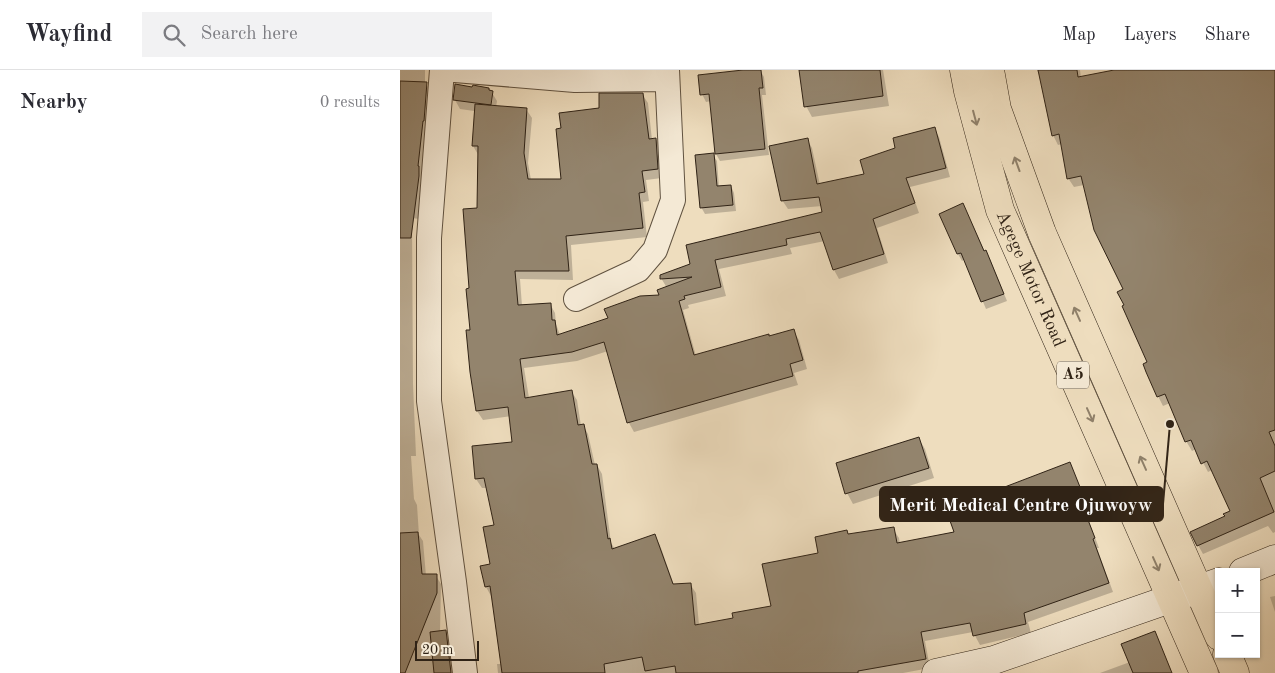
<!DOCTYPE html>
<html lang="en">
<head>
<meta charset="utf-8">
<style>
	:root { --surface:#fff; --page:#f2f2f3; --text:#2b2b33; --muted:#7c7c81; --line:#e1e1e2 }
	body { margin:0; font-family:"Old Standard TT",serif; background:var(--page); color:var(--text) }
	.controls { position:absolute; right:15px; bottom:15px; display:grid; overflow:hidden; border-radius:0px; box-shadow:0 1px 4px #0004 }
	.controls button { width:45px; height:45px; display:grid; place-items:center; padding:0; border:0; border-bottom:1px solid var(--line); background:var(--surface); color:var(--text); font:25px sans-serif }
	.scale { position:absolute; left:15px; bottom:12px; width:64px; box-sizing:border-box; padding-left:5px; border:2px solid #302316; border-top:0; font-size:14px; line-height:18px; white-space:nowrap; color:#302316; -webkit-text-stroke:4px #f4e9d5; paint-order:stroke }
	.list { margin:0; padding:0; list-style:none }
	h2 { display:flex; justify-content:space-between; align-items:center; height:65px; margin:0; padding:0 20px; font-size:21px }
	h2 small { font-size:16px; font-weight:400; color:var(--muted) }
	.icon { flex:none; width:28px; height:28px; fill:none; stroke:currentColor; stroke-width:2; stroke-linecap:round; stroke-linejoin:round }
	.map { position:relative; flex:none; width:875px; height:603px; overflow:hidden }
	header { display:flex; align-items:center; gap:30px; box-sizing:border-box; height:70px; padding:0 25px; background:var(--surface); border-bottom:1px solid var(--line) }
	header strong { font-size:24px }
	nav { display:flex; gap:28px; margin-inline-start:auto; font-size:18px }
	.search { width:350px; height:45px; background:var(--page); display:flex; align-items:center; gap:12px; box-sizing:border-box; padding:0 18px; border-radius:0px; color:var(--muted); font-size:19px }
	main { display:flex }
	aside { flex:1; background:var(--surface) }
	.map>svg:first-child { display:block }
	.shadow { fill:#0003; fill-rule:evenodd }
	.building { fill:#93846d; stroke:#302316 }
	.lines { fill:none; stroke-linecap:round; stroke-linejoin:round }
	.street-casing { stroke:#605240; stroke-width:26 }
	.secondary-casing { stroke:#302316; stroke-width:29 }
	.highway-casing { stroke:#302316; stroke-width:29 }
	.street { stroke:#f4e9d5; stroke-width:24 }
	.secondary { stroke:#f4e9d5; stroke-width:28 }
	.highway { stroke:#eeddbe; stroke-width:28 }
	.oneway { stroke:#8f806a }
	.labels { text-anchor:middle; dominant-baseline:central; stroke-width:4.5; stroke-linejoin:round; paint-order:stroke }
	.shield { fill:#f4e9d5; stroke:#6b5e4f; stroke-width:1 }
	.shield-label { font-size:16px; font-weight:bold; fill:#302316 }
	.street-label { font-size:18px; fill:#302316; stroke:#f4e9d5 }
	.leader { fill:none; stroke:#302316; stroke-width:2 }
	.callout-dot { fill:#302316; stroke:#f4e9d5; stroke-width:2 }
	.callout { fill:#302316; stroke:#302316; stroke-width:2 }
	.callout-label { font-size:19px; text-anchor:middle; font-weight:bold; fill:#fff }
</style>
</head>
<body>
<header>
<strong>Wayfind</strong>
<div class="search"><svg class="icon" aria-label="search" viewBox="0 0 24 24"><circle cx="10" cy="10" r="6"/><path d="M15 15l6 6"/></svg>Search here</div>
<nav><a>Map</a><a>Layers</a><a>Share</a></nav>
</header>
<main>
<aside>
<h2>Nearby<small>0 results</small></h2>
<ul class="list">
</ul>
</aside>
<div class="map">
<svg width="875" height="603" viewBox="0 0 875 603">
	<rect width="100%" height="100%" fill="#eeddbe"/>
	<filter id="stains"><feTurbulence type="fractalNoise" baseFrequency=".004" numOctaves="4"/><feColorMatrix values="0 0 0 0 .2 0 0 0 0 .09 0 0 0 0 .02 0 0 0 .5 -.17"/></filter>
	<radialGradient id="worn" r=".72"><stop offset=".6" stop-color="#630" stop-opacity="0"/><stop offset="1" stop-color="#630" stop-opacity=".3"/></radialGradient>
	<!-- shadow -->
	<path class="shadow" d="M0 0H25V13L31 21 22 104 23 106 19 149 12 148 13 314 16 386H11L14 429 17 435 19 465 23 471 26 506H36L41 514 40 562 45 561 50 570 54 603H0Z
		M355 0H360L364 7 366 25H362L369 85 320 91 316 84 311 31 306 32 302 24Z
		M400 0H483L489 36 412 47 406 36Z
		M637 0H680L681 8 720 0H875V462L873 463 868 456 803 484 798 475 832 441 812 400 808 402 796 379 792 381 786 371 770 333 763 336 758 326 749 293 726 236 725 220 684 115 674 117 668 108 662 74 658 75 653 65 643 15Z
		M76 17 89 18 97 31 96 37 126 39 132 48 128 93 131 110 162 111 201 39 242 24 248 33 252 70 256 69 261 78 262 108 246 110 249 131 243 132 247 167 171 175 173 210 120 209 122 236 150 234 155 243 156 254 160 265 209 249 260 226 267 218 261 208 423 143 422 136 388 139 382 130 407 69 412 78 420 115 466 105 497 79 534 58 539 67 550 107 510 117 519 143 477 158 488 193 439 209 434 200 425 171 390 178 392 184 319 199 326 226 288 235 289 238 283 240 296 286 393 260 399 270 407 299 394 303 398 315 234 362 229 353 208 281 177 291 124 298 129 328 171 321 177 330 181 356 183 355 188 364 195 395H197L202 404 211 473 215 479 254 465 260 475 274 515 290 514 296 523 299 555 335 549 372 537 419 484 448 466 493 459 499 468 500 474 555 463 574 425 577 429 670 394 686 432 682 433 699 478H697L713 522 628 552 631 563 580 575 573 562 525 571 530 598 503 603H98L97 594H102L93 526H91L86 517 81 497 91 494 95 456 87 418H82L76 409 73 377 114 374 111 346 83 350 77 341 72 301 70 219 78 139 79 86 73 76 74 41 60 39 55 30 75 19ZM91 25H93L91 41H88Z
		M313 85 317 91 319 117 331 116 334 123 336 141 305 144 301 137Z
		M563 134 585 182 590 189 607 231 586 239 565 189 562 191 558 184 540 144Z
		M519 369 525 379 534 408 453 434 447 423Z
		M875 526V542L870 527Z
		M730 592 772 603H700Z"/>
	<!-- building -->
	<path class="building" d="M343 0H361L363 18H359L365 79 315 84 309 24 300 25 298 5Z
		M399 0H480L483 26 404 37Z
		M638 0H677L678 7 714 0H875V360L869 362 875 376V401L860 408 874 442 797 476 790 462 825 446 823 444 830 441 807 391 801 394 791 370 785 372 765 324 757 327 746 302 743 294 747 292 722 236 724 235 717 222 723 219 694 160 681 106 667 109 659 64 652 66Z
		M0 11 27 12 24 51H23L18 96H19V106L11 168H0Z
		M55 14 72 17 73 15 78 16 89 18V20L93 21 91 35 53 30Z
		M199 23H243L249 69 256 68 258 99 242 101 245 122 239 123 243 158 166 166 169 201H115L118 235 151 233 152 250H155L157 265 208 248 204 239 240 226 259 225 257 220 292 207 260 209V205L290 194 286 175 422 142 419 127 381 131 369 76 408 68 417 114 464 104 460 90 495 78 493 68 535 57 546 98 506 108 515 133 473 149 484 184 433 200 420 162 386 169 387 175 315 190 321 217 284 226 285 229 279 231 294 285 369 264V266L394 259 403 290 390 294 393 306 227 353 204 272 172 282 120 289 125 328 172 320 178 355 184 354 192 394H197L208 469 210 468 212 479 255 464 273 514 291 513 295 555 333 548 332 543 371 536 362 494 418 483 415 467 447 460 448 464 494 457 497 473 554 462 544 434 575 423 576 428 670 392 682 422 678 424 695 468 693 469 709 513 624 543 626 554 573 566 570 553 521 562 526 589 458 601V603H276L275 596 245 601 242 587 204 594 205 603H102L90 516 85 517 80 496 90 494 83 457 94 455 84 408 75 409 72 376 112 372 108 337 76 341 70 302 66 260H70L66 219 69 218 63 139 77 138 78 76H72L75 34 127 38 124 83 128 109H161L156 59 161 58 159 43 199 38Z
		M314 83 317 116 331 115 333 135 300 138 295 85Z
		M563 133 584 181 586 180 604 224 581 232 561 183 557 184 539 144Z
		M519 367 529 398 445 424 436 393Z
		M18 462 22 504H37V523L5 603H0V463Z
		M46 560 51 603H34L30 562Z
		M755 561 772 603H733L721 574Z"/>
	<g class="lines">
		<!-- street casing -->
		<g class="street-casing">
			<path id="street" d="M42 0 29 168V331L54 512 65 603
				M55 0 175 10 267 9
				M176 229 238 200 255 180 273 130 267 0"/>
		</g>
		<!-- secondary casing -->
		<g class="secondary-casing">
			<path id="secondary" d="M843 502 875 489
				M536 603 594 590 819 512"/>
		</g>
		<!-- highway casing -->
		<g class="highway-casing">
			<g id="highway">
				<path id="s1" d="M564 0 568 21 600 140 804 603"/>
				<path d="M590 0 597 39 642 163 819 566"/>
				<path d="M827 584 835 603"/>
			</g>
		</g>
		<!-- street -->
		<use href="#street" class="street"/>
		<!-- secondary -->
		<use href="#secondary" class="secondary"/>
		<!-- highway -->
		<use href="#highway" class="highway"/>
	</g>
	<!-- one-way arrows -->
	<defs><path id="oneway-shaft" d="M-6 0H5M1.5-3L5.5 0L1.5 3" fill="none" stroke-width="1.6" stroke-linecap="round" stroke-linejoin="round" transform="scale(1.25)"/></defs>
	<g class="oneway">
		<use href="#oneway-shaft" transform="translate(575 48) rotate(75)"/>
		<use href="#oneway-shaft" transform="translate(617 94) rotate(-110)"/>
		<use href="#oneway-shaft" transform="translate(677 244) rotate(-114)"/>
		<use href="#oneway-shaft" transform="translate(690 345) rotate(66)"/>
		<use href="#oneway-shaft" transform="translate(743 393) rotate(-114)"/>
		<use href="#oneway-shaft" transform="translate(756 494) rotate(66)"/>
	</g>
	<g class="labels">
		<!-- shield labels -->
		<rect class="shield" x="657" y="291.5" width="32" height="27" rx="4"/>
		<g class="shield-label">
			<text x="673" y="305">A5</text>
		</g>
		<!-- street labels -->
		<g class="street-label">
			<text stroke="none"><textPath href="#s1" startOffset="220">Agege Motor Road</textPath></text>
		</g>
	</g>
	<!-- callouts -->
	<path class="leader" d="M770 354L763 434"/>
	<circle class="callout-dot" cx="770" cy="354" r="5"/>
	<rect class="callout" x="480" y="417" width="283" height="34" rx="5"/>
	<g class="callout-label">
		<text x="621" y="441">Merit Medical Centre Ojuwoyw</text>
	</g>
	<rect width="100%" height="100%" filter="url(#stains)"/>
	<rect width="100%" height="100%" fill="url(#worn)"/>
</svg>
<div class="controls">
<button>+</button>
<button>−</button>
</div>
<div class="scale">20 m</div>
</div>
</main>
</body>
</html>
